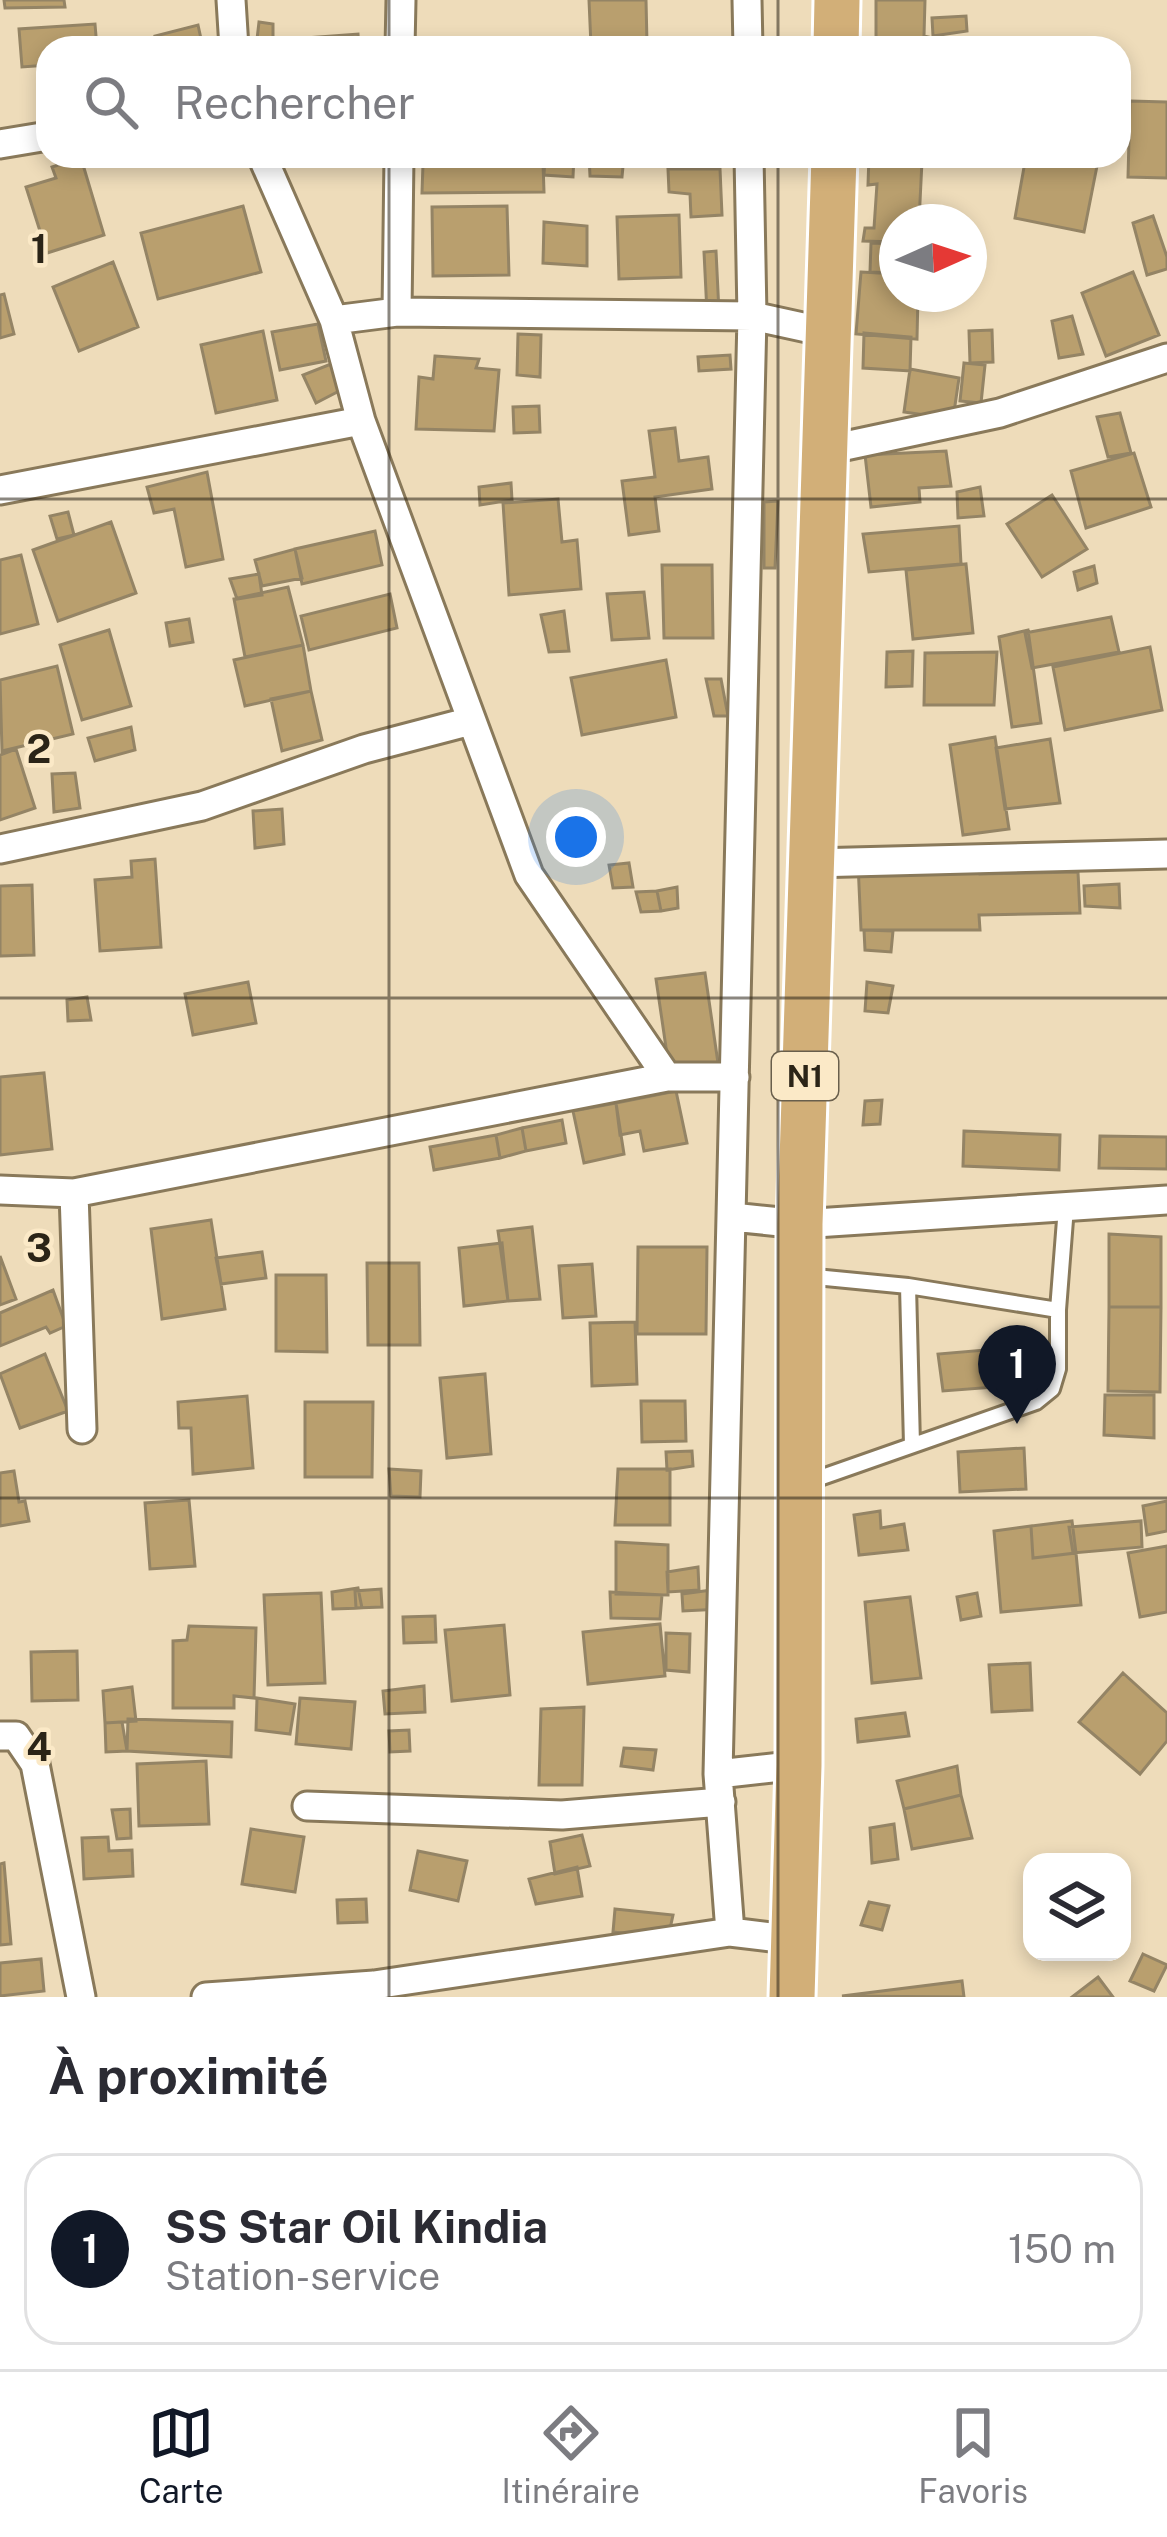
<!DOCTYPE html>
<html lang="fr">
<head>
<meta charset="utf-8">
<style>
	:root { --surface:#fff; --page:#f7f7f7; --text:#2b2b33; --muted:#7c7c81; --line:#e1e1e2; --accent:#111827 }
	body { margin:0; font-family:"Public Sans",sans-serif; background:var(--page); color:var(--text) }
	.controls { position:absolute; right:36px; bottom:36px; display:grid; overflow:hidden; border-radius:24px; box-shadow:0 6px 18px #0003 }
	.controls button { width:108px; height:108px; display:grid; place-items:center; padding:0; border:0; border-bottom:3px solid var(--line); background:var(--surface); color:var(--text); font:60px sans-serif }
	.compass { position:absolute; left:879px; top:204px; width:108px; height:108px; border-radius:50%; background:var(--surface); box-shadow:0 6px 18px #0003; rotate:87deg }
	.you { position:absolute; left:576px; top:837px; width:42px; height:42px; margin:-30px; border:9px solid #fff; border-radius:50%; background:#1a73e8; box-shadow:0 0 0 18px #1a73e833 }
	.badge { display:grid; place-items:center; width:78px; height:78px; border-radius:50%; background:var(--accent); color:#fff; font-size:39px; font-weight:700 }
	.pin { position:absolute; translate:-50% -99px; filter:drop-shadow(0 3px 6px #0008) }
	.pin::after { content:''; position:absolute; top:63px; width:42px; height:36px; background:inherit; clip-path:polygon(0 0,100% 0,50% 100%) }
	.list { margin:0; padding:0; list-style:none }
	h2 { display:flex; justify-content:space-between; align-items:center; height:156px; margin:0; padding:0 48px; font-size:51px }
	h2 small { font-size:39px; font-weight:400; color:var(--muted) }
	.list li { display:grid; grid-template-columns:78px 1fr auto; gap:36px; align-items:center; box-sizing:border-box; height:192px; margin:0 24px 24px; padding:0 24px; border:3px solid var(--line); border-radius:36px }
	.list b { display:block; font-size:45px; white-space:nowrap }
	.list p { margin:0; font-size:39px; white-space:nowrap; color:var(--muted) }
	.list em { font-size:39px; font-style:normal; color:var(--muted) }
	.icon { flex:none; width:66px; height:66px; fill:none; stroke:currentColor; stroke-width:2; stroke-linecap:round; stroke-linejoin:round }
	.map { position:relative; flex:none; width:1167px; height:1997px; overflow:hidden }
	.search { position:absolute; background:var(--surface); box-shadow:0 6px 18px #0003; left:36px; right:36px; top:36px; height:132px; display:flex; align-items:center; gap:30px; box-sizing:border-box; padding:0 42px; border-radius:36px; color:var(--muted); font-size:45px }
	.sheet { height:372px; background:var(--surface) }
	nav { display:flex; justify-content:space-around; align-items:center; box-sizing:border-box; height:168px; border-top:3px solid var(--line); background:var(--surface); font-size:33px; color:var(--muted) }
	nav a { display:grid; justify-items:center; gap:6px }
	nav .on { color:var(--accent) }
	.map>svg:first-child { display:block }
	.building { fill:#b99f6e; stroke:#948465; stroke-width:3 }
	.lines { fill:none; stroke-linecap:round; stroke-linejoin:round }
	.service-casing { stroke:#89795a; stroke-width:20 }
	.minor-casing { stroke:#89795a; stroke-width:33 }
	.trunk-casing { stroke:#fff; stroke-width:51 }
	.service { stroke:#fff; stroke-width:14 }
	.minor { stroke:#fff; stroke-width:27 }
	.trunk { stroke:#d2af78; stroke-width:45 }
	.grid { fill:none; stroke:#2b2417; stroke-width:3; stroke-opacity:0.55 }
	.labels { text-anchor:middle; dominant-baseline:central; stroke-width:9; stroke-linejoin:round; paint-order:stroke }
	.shield { fill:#fbe9c7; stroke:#695f4c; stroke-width:3 }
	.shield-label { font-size:30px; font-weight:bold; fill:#2b2417 }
	.grid-label { font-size:39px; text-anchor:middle; font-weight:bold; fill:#2b2417; stroke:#fbe9c7; stroke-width:9; stroke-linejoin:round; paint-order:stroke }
</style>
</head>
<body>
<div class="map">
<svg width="1167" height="1997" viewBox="0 0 1167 1997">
	<rect width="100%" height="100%" fill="#eedcba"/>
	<!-- building -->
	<path class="building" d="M4 0H64L65 7 5 8Z
		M589 0H646L647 44 591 46Z
		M876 0H925L924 36 936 39 935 48H876Z
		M966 16 967 31 933 36 932 18Z
		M259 22 273 24V48H256Z
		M95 24 97 48H48V65L22 67 19 29Z
		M198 25 203 48H158L155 36Z
		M358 34 359 48H294L293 39Z
		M1130 101 1167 102V178L1128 177Z
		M545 156H574L573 177 544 175Z
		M589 156H624L622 177 590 176Z
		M869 156H952L951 163 922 161 919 222H897V242L863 241 865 228H874L877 184 868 185Z
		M1026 156H1073L1098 161 1084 232 1015 218Z
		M81 158 104 235 47 253 26 187 56 178 52 167Z
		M543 163 544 192 422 193 423 164Z
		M668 169H720L722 215 691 217 690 194 669 192Z
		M243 206 261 272 158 299 141 233Z
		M507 206 509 275 433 276 432 207Z
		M679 215 681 277 619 279 617 217Z
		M1153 216 1167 257V269L1147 275 1133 223Z
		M544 222 587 226V266L543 263Z
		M871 243 897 244V273L870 272Z
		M716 251 719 312 707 313 704 252Z
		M113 262 138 327 79 351 53 287Z
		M861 272 897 274V294H918L917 339 856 334Z
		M1133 272 1159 335 1106 356 1082 293Z
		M4 294 14 334 0 338V295Z
		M1072 316 1083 354 1059 358 1052 321Z
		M318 324 326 361 280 370 272 332Z
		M992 330 993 362 970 363 969 331Z
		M263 331 277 400 216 413 201 345Z
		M864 333 911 337 910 371 863 368Z
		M518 334 541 335 540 377 517 375Z
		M730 355 731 369 699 371 698 357Z
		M435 356 479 359 476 368 499 370 494 431 416 429 419 377 433 379Z
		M964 363 985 365 981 403 960 401Z
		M331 364 341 390 316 403 303 375Z
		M910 369 959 378 953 419 904 412Z
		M539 406 540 432 514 433 513 407Z
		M1120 413 1131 453 1108 457 1097 417Z
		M675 428 679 461 708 457 712 489 655 497 659 531 629 535 622 481 655 477 649 431Z
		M946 451 951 486 919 488 920 502 871 507 865 455Z
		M1134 453 1151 507 1086 528 1071 471Z
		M207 472 223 559 186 567 174 509 154 513 147 487Z
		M511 483 512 500 480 505 479 487Z
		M980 487 984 516 958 518 957 492Z
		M1052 495 1087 549 1042 577 1007 524Z
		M558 499 562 542 577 540 581 589 509 595 503 503Z
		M778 501 775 568H764V502Z
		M68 512 74 535 57 539 50 516Z
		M111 522 136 593 58 621 33 550Z
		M959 526 961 564 869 572 863 534Z
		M375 531 382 565 302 584 295 549Z
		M295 549 302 578 262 586 255 560Z
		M21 555 38 624 0 634V560Z
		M966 564 973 633 913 639 906 570Z
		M662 565H712L713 638H664Z
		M1094 566 1097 583 1078 590 1074 572Z
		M259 574 262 595 237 599 230 579Z
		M288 587 303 645 245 657 234 599Z
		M644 592 649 638 612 640 607 594Z
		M390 594 397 628 309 650 301 616Z
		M564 611 569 651 549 652 541 615Z
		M1111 617 1119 652 1032 668 1025 633Z
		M189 619 193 642 170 646 166 623Z
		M109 630 131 706 82 720 60 645Z
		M1028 630 1041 723 1012 727 999 637Z
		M303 645 311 691 245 706 234 660Z
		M1150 647 1162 710 1065 730 1053 667Z
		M913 651 912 686 886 687 887 652Z
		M997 652 994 705H924L925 653Z
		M666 660 676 717 582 735 571 678Z
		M57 666 73 734 2 751 0 680Z
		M706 679H721L728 716H714Z
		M311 691 322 740 282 751 271 699Z
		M131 727 135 750 95 761 88 738Z
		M995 737 1009 829 963 835 950 745Z
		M1050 739 1060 803 1005 809 996 748Z
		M16 749 35 808 0 820V755Z
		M75 773 80 808 54 812 52 774Z
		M282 809 284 844 255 848 253 811Z
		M155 859 161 947 100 951 95 880 132 877 131 861Z
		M629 863 633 887 613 888 609 865Z
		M858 863H979L980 874 1078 872 1080 913 979 915 980 930H861Z
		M1119 884 1120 908 1085 906 1084 886Z
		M32 885 34 955 0 956V886Z
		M677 887 678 908 661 911 657 891Z
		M657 891 661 911 641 912 636 892Z
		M864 930 893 931 891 952 865 950Z
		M705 973 718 1063 669 1068 656 979Z
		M248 982 256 1023 193 1035 185 994Z
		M867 982 893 986 888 1013 865 1011Z
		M87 997 91 1020 68 1021 67 1000Z
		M44 1073 52 1149 0 1155V1077Z
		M676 1091 687 1143 644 1151 640 1131 620 1135 616 1103Z
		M882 1100 880 1124 863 1125 865 1101Z
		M616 1103 624 1154 584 1163 573 1111Z
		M562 1120 566 1143 526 1151 522 1128Z
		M522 1128 526 1151 500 1158 496 1135Z
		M964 1131 1060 1135 1059 1170 963 1166Z
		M496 1135 500 1158 434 1170 430 1147Z
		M1100 1136 1167 1137V1169L1099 1168Z
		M211 1220 225 1309 162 1319 151 1229Z
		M532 1227 540 1299 508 1301 498 1231Z
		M1109 1234 1161 1237V1307H1109Z
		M502 1243 508 1301 464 1306 459 1248Z
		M638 1247H707L706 1334H637Z
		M262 1252 266 1278 221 1284 216 1258Z
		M0 1256 16 1299 0 1305Z
		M367 1263H419L420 1345H368Z
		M592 1264 596 1316 563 1318 559 1266Z
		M276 1275H326L327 1352 276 1351Z
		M53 1290 66 1326 50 1333 46 1327 0 1346V1313Z
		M1109 1307H1161L1160 1392 1108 1391Z
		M635 1322 637 1384 592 1386 590 1323Z
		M1033 1346 1035 1384 943 1391 938 1354Z
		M45 1354 68 1411 20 1428 0 1374Z
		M485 1374 491 1454 447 1458 440 1378Z
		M1105 1395H1154V1438L1104 1435Z
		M247 1396 253 1468 193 1474 191 1428H179L178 1402Z
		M641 1401H685L686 1441 642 1442Z
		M305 1402H373L372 1477H305Z
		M1024 1448 1026 1489 960 1492 958 1452Z
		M692 1451 693 1466 667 1470 666 1452Z
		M389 1469 421 1471 420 1497 391 1496Z
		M618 1469H670V1525H615Z
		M14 1471 19 1502 25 1501 29 1521 0 1526V1473Z
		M189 1500 195 1566 150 1569 145 1503Z
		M1167 1501V1531L1147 1535 1143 1506Z
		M880 1511 881 1528 904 1524 908 1550 859 1555 854 1515Z
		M1072 1521 1076 1553 1033 1558 1031 1526Z
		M1141 1521 1142 1547 1073 1553 1069 1527Z
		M1031 1526 1033 1558 1076 1553 1081 1605 1001 1612 994 1531Z
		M616 1542 668 1545V1595L616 1594Z
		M1167 1546V1612L1140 1617 1128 1553Z
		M698 1567 699 1590 668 1592 667 1572Z
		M358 1588 362 1608 333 1609 332 1592Z
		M381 1589 382 1607 356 1608 355 1591Z
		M719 1589 721 1609 683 1611 682 1594Z
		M610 1592 662 1595 660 1619 611 1618Z
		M321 1593 325 1683 268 1685 264 1595Z
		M977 1593 981 1616 961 1620 957 1597Z
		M910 1597 921 1678 872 1683 865 1602Z
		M435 1616 436 1642 404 1643 403 1617Z
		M660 1624 665 1676 588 1684 583 1632Z
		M504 1625 510 1695 452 1701 445 1630Z
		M189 1626 256 1628 254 1698 234 1696V1708H173V1641L187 1640Z
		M666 1633 690 1634 689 1672 666 1670Z
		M77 1651 78 1700 32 1701 31 1652Z
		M1030 1663 1032 1710 992 1712 989 1665Z
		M1123 1673 1167 1713V1741L1140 1774 1079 1722Z
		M424 1686 425 1712 385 1714 383 1691Z
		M132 1687 136 1721 105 1723 103 1691Z
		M257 1698 295 1704 290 1734 256 1730Z
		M300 1698 355 1702 351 1749 296 1744Z
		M584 1707 582 1785H539L541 1709Z
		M905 1713 909 1736 858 1742 856 1719Z
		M128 1719 232 1722 231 1757 127 1751Z
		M122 1722 127 1751 106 1752 105 1723Z
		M409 1730 410 1751 390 1752 389 1731Z
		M624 1748 656 1750 653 1770 621 1766Z
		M206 1761 209 1824 139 1826 137 1764Z
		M957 1766 961 1795 904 1809 897 1781Z
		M961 1795 972 1838 912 1849 904 1809Z
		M130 1809 131 1838 117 1839 112 1810Z
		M894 1824 898 1859 872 1863 870 1828Z
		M251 1829 304 1837 295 1892 242 1884Z
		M582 1835 590 1866 555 1874 550 1842Z
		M108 1837 109 1851 132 1850 133 1876 84 1879 82 1838Z
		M418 1851 467 1861 458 1901 410 1890Z
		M4 1863 11 1944 0 1945V1864Z
		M577 1867 582 1896 536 1904 529 1879Z
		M366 1899 367 1922 338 1923 337 1900Z
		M869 1902 889 1906 882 1930 861 1925Z
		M615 1909 673 1915 668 1938 613 1932Z
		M1143 1954 1167 1965 1154 1991 1130 1981Z
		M1143 1954 1167 1965 1154 1991 1130 1981Z
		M41 1959 44 1991 0 1996V1963Z
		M1098 1977 1113 1997H1072Z
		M962 1981 964 1997 842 1996Z"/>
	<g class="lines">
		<!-- service casing -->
		<g class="service-casing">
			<path id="service" d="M908 1286 912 1445
				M1058 1310 1066 1207
				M805 1483 1036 1402 1052 1389 1058 1369V1310L908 1286 805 1276"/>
		</g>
		<!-- minor casing -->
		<g class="minor-casing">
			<path id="minor" d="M231 0 234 48
				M747 0 748 48
				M400 48 401 0
				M0 144 48 136
				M262 156 334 320 361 421 529 875 667 1077H735
				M397 312 399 156
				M334 320 397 312 752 316 830 333
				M826 450 1000 413 1167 358
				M0 490 361 421
				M0 849 202 806 364 749 471 721
				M812 863 1167 854
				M0 1190 74 1193 667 1077
				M74 1193 82 1429
				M732 1217 800 1224 1167 1200
				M0 1736H16L35 1764 81 1997
				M718 1774 799 1765
				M307 1806 562 1815 721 1802
				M730 1932 718 1774 752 316 749 156
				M206 1997 374 1985 730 1932 795 1940"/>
		</g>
		<!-- trunk casing -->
		<g class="trunk-casing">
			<path id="trunk" d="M836 48 837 0
				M792 1997 799 1765 800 1224 834 156"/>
		</g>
		<!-- service -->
		<use href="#service" class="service"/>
		<!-- minor -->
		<use href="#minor" class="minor"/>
		<!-- trunk -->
		<use href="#trunk" class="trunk"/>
	</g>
	<!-- grid -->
	<path class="grid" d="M389 0V48M778 0V48M389 156V1997M778 156V1997M0 499H1167M0 998H1167M0 1498H1167"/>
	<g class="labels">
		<!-- shield labels -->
		<rect class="shield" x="772" y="1052" width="66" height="48" rx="9"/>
		<g class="shield-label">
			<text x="805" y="1076">N1</text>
		</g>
	</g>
	<g class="grid-label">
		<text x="39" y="263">1</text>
		<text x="39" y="763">2</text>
		<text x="39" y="1262">3</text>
		<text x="39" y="1761">4</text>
	</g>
</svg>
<div class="controls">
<button><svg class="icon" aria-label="layers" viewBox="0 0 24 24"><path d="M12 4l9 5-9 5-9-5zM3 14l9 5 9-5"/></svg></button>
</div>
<svg class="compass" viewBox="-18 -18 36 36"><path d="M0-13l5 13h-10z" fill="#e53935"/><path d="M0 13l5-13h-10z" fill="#7c7c81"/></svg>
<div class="you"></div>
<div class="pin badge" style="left:1017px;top:1424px">1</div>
<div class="search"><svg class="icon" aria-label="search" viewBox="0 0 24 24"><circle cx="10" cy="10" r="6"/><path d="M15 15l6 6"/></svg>Rechercher</div>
</div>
<section class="sheet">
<h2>À proximité<small></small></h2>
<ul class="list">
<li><span class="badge">1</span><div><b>SS Star Oil Kindia</b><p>Station-service</p></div><em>150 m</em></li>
</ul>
</section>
<nav>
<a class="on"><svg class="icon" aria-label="map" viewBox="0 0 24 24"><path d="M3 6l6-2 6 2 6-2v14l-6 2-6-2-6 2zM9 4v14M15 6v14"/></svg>Carte</a>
<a><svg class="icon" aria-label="directions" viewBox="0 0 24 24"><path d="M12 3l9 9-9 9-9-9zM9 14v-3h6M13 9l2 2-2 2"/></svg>Itinéraire</a>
<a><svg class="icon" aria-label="saved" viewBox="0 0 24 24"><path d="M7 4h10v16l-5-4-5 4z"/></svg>Favoris</a>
</nav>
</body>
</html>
